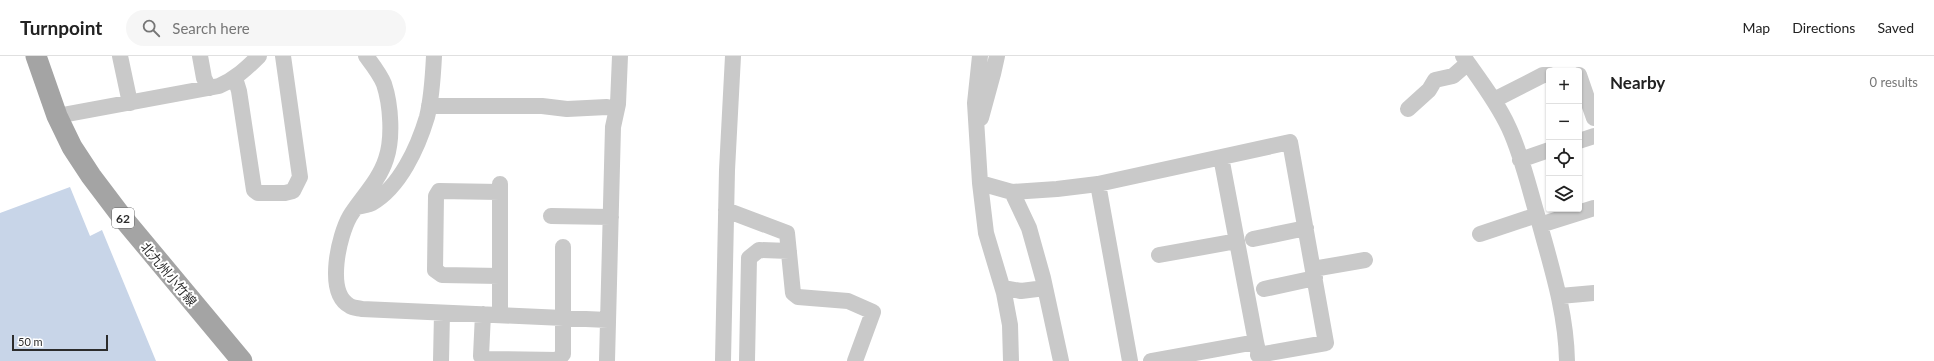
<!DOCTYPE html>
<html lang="en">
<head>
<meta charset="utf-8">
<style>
	:root { --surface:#fff; --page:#f6f6f6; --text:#222; --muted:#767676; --line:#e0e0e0 }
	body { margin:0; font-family:Lato,"Noto Sans JP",sans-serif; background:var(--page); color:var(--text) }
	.controls { position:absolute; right:12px; top:12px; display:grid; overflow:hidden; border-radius:4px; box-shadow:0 1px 3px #0004 }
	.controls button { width:36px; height:36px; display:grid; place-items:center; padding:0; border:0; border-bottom:1px solid var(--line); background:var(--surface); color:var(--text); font:20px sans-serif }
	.scale { position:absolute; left:12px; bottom:10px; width:96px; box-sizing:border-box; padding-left:4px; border:2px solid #2c2c2c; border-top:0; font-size:11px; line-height:14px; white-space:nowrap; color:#2c2c2c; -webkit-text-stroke:3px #fff; paint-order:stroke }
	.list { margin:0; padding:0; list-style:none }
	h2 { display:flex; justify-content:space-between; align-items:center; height:52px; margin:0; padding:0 16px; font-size:17px }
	h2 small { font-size:13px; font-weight:400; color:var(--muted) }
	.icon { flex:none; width:22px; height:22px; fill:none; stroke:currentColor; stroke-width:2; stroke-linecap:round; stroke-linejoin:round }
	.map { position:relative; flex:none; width:1594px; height:305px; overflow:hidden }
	header { display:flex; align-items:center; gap:24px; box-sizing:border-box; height:56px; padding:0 20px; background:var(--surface); border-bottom:1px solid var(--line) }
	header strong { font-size:19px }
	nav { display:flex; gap:22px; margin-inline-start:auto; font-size:14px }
	.search { width:280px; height:36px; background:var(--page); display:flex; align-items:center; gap:10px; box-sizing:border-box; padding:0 14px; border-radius:22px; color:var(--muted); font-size:15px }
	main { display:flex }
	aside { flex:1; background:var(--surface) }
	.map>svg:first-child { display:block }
	.water { fill:#c8d5e8 }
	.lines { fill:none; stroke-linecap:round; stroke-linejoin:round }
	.minor { stroke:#c9c9c9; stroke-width:16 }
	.major { stroke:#a4a4a4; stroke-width:21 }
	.labels { text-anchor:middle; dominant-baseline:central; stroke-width:4; stroke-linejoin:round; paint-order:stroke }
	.shield { fill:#fff; stroke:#6b6b6b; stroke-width:1 }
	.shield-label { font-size:12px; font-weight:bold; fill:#2c2c2c }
	.street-label { font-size:13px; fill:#2c2c2c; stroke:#fff }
</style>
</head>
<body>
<header>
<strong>Turnpoint</strong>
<div class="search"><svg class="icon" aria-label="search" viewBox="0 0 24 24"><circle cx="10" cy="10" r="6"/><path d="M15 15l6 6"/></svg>Search here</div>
<nav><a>Map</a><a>Directions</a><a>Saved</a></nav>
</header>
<main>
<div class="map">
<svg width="1594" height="305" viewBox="0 0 1594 305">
	<rect width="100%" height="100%" fill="#fff"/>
	<!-- water -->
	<path class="water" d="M70 131 90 180 102 174 156 305H0V157Z"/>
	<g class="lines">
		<!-- minor -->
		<path class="minor" d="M120 0 130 47
			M200 0 204 22 209 32
			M366 0C372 8 380 18 384 28 391 49 393 83 386 103 379 125 362 141 350 160 339 179 325 237 350 250 353 252 358 252 362 253L608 264
			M980 0 975 47 980 127 986 177 1004 237 1010 269 1011 305
			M1463 0C1479 23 1497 46 1509 72 1522 100 1529 132 1538 162 1551 210 1566 255 1567 305
			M1579 19 1594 62
			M235 22 239 35 254 134 258 137H285L293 135 300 121 283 0
			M1494 44 1543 19H1549
			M429 50H542L567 53 607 51 617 53
			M1408 53 1429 34 1435 24 1453 20 1468 7
			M57 60 219 30C235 23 246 13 259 0
			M981 62 993 18 997 0
			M1579 85 1594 80
			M1221 101 1256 286
			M1520 104 1549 94
			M980 127 1012 136 1057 133 1098 128 1290 86 1326 287 1258 299
			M500 128V259
			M1098 128 1130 305
			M1012 136 1029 172 1043 222 1061 305
			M357 151C362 150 367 149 372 147 400 131 418 91 427 61 432 41 433 20 434 0
			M726 154 787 177 793 237 798 241 848 245 873 256 855 305
			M551 160 611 161
			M1540 169 1594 152
			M1480 178 1537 159
			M1253 183 1306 172
			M1159 199 1237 185
			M1313 213 1365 204
			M500 220 442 219 435 214 436 140 439 135 500 136
			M1003 232 1021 235 1045 232
			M1264 233 1315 222
			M1560 240 1594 237
			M483 258 481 300 487 303 558 304 563 298V191
			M441 305 442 257
			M607 305 613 71 618 48 620 0
			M723 305 727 114 733 0
			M747 305 749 202 759 194 789 195
			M1151 305 1256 286 1258 295"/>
		<!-- major -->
		<path class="major" d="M36 0 57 60 72 91 91 120 122 161 242 305"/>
	</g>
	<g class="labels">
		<!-- shield labels -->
		<rect class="shield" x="112" y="152" width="22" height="20" rx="3"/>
		<g class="shield-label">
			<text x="123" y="162">62</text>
		</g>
		<!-- street labels -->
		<g class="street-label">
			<text transform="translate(169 218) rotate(50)">北九州小竹線</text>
		</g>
	</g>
</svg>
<div class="controls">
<button>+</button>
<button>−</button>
<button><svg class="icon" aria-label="locate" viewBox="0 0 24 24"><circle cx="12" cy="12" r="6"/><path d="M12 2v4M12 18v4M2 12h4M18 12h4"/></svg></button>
<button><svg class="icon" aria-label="layers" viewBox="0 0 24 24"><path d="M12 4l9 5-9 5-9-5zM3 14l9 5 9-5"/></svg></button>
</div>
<div class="scale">50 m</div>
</div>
<aside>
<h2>Nearby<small>0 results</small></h2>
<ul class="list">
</ul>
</aside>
</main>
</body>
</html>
